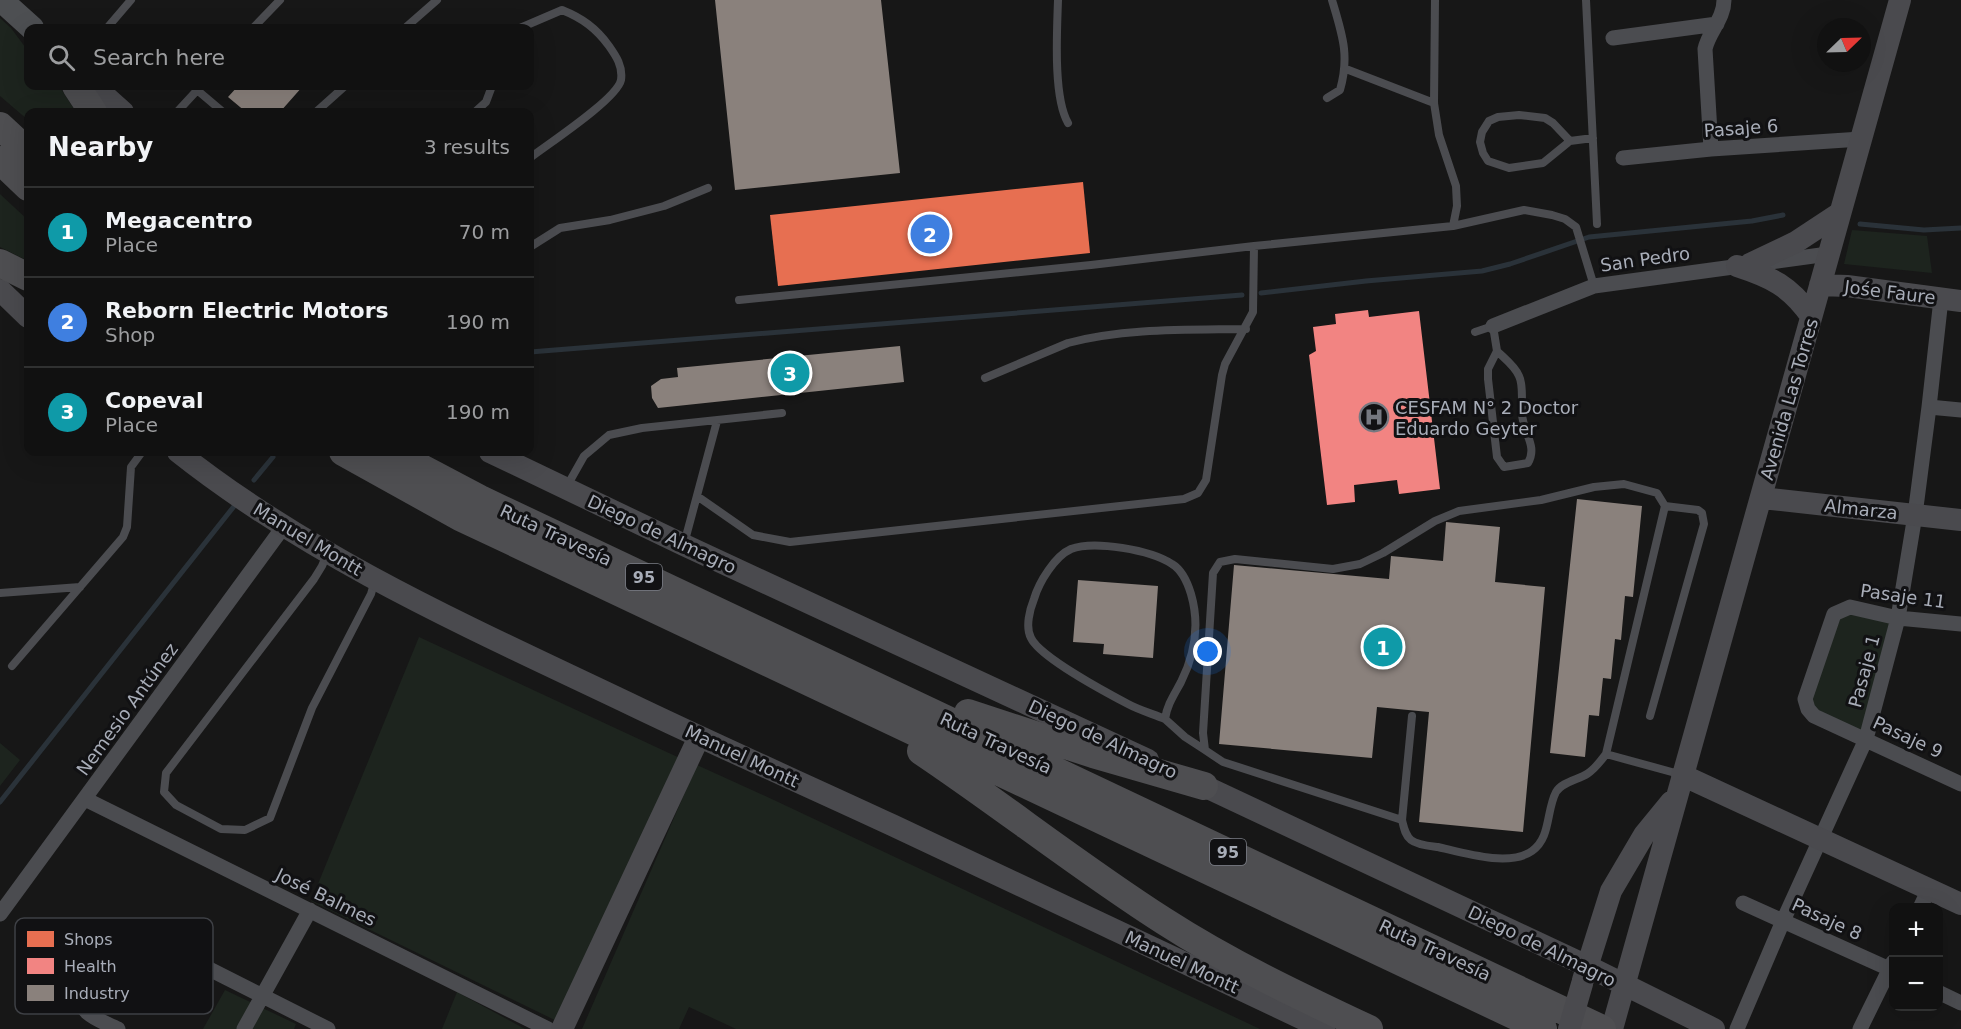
<!DOCTYPE html>
<html lang="en">
<head>
<meta charset="utf-8">
<style>
	:root { --surface:#111; --page:#1a1a1a; --text:#f1f3f6; --muted:#9c9d9f; --line:#303131; --accent:#0b8043 }
	body { margin:0; font-family:"DejaVu Sans",sans-serif; background:var(--page); color:var(--text) }
	.controls { position:absolute; right:18px; bottom:18px; display:grid; overflow:hidden; border-radius:12px; box-shadow:0 6px 24px #0002 }
	.controls button { width:54px; height:54px; display:grid; place-items:center; padding:0; border:0; border-bottom:2px solid var(--line); background:var(--surface); color:var(--text); font:30px sans-serif }
	.compass { position:absolute; left:1817px; top:18px; width:54px; height:54px; border-radius:50%; background:var(--surface); box-shadow:0 6px 24px #0002; rotate:67deg }
	.you { position:absolute; left:1208px; top:652px; width:21px; height:21px; margin:-15px; border:4px solid #fff; border-radius:50%; background:#1a73e8; box-shadow:0 0 0 9px #1a73e833 }
	.badge { display:grid; place-items:center; width:39px; height:39px; border-radius:50%; background:var(--accent); color:#fff; font-size:20px; font-weight:700 }
	.pin { position:absolute; translate:-50% -50%; border:3px solid #fff; box-shadow:0 2px 6px #0006 }
	.list { margin:0; padding:0; list-style:none }
	h2 { display:flex; justify-content:space-between; align-items:center; height:78px; margin:0; padding:0 24px; font-size:26px }
	h2 small { font-size:20px; font-weight:400; color:var(--muted) }
	.list li { display:grid; grid-template-columns:39px 1fr auto; gap:18px; align-items:center; box-sizing:border-box; height:90px; padding:0 24px; border-top:2px solid var(--line) }
	.list b { display:block; font-size:22px; white-space:nowrap }
	.list p { margin:0; font-size:20px; white-space:nowrap; color:var(--muted) }
	.list em { font-size:20px; font-style:normal; color:var(--muted) }
	.icon { flex:none; width:33px; height:33px; fill:none; stroke:currentColor; stroke-width:2; stroke-linecap:round; stroke-linejoin:round }
	.map { position:relative; flex:none; width:1961px; height:1029px; overflow:hidden }
	.search { position:absolute; background:var(--surface); box-shadow:0 6px 24px #0002; left:24px; top:24px; width:510px; height:66px; display:flex; align-items:center; gap:15px; box-sizing:border-box; padding:0 21px; border-radius:12px; color:var(--muted); font-size:22px }
	.panel { position:absolute; background:var(--surface); box-shadow:0 6px 24px #0002; left:24px; top:108px; width:510px; height:348px; border-radius:12px }
	.map>svg:first-child { display:block }
	.green { fill:#1d241e }
	.shops { fill:#e76f51 }
	.health { fill:#f28482 }
	.industry { fill:#8a817c }
	.lines { fill:none; stroke-linecap:round; stroke-linejoin:round }
	.stream { stroke:#2a3239; stroke-width:5 }
	.lane { stroke:#4b4c50; stroke-width:8 }
	.street { stroke:#4b4c50; stroke-width:15 }
	.secondary { stroke:#4a4a4e; stroke-width:22 }
	.primary { stroke:#4d4f52; stroke-width:24 }
	.highway { stroke:#4e4e51; stroke-width:28 }
	.secondary-bridge { stroke:#4a4a4e; stroke-width:22 }
	.labels { text-anchor:middle; dominant-baseline:central; stroke-width:6; stroke-linejoin:round; paint-order:stroke }
	.shield { fill:#111113; stroke:#7b7e86; stroke-width:1.5 }
	.shield-label { font-size:16px; font-weight:bold; fill:#a8adb8 }
	.street-label { font-size:18px; fill:#a8adb8; stroke:#111113 }
	.poi-label { font-size:18px; fill:#a8adb8; stroke:#111113; text-anchor:start }
	.key { fill:#111113; stroke:#3e4045; stroke-width:1.5 }
	.key-label { font-size:16px; fill:#a8adb8 }
</style>
</head>
<body>
<div class="map">
<svg width="1961" height="1029" viewBox="0 0 1961 1029">
	<rect width="100%" height="100%" fill="#171717"/>
	<!-- green -->
	<path class="green" d="M0 18 11 28 28 51V86H59L76 112H28V120L0 96Z
		M0 194 28 220V261L0 247Z
		M1852 230 1927 236 1932 273 1844 264Z
		M1834 614 1898 618 1866 739 1808 709Z
		M419 637 684 760 567 1026 311 901Z
		M0 743 20 760 0 786Z
		M697 765 776 801 1260 1029H736L689 1007 679 1029H582Z
		M225 990 296 1024 294 1029H203Z
		M457 992 525 1029H442Z"/>
	<!-- shops -->
	<path class="shops" d="M1083 182 1090 253 778 286 770 215Z"/>
	<!-- health -->
	<path class="health" d="M1368 310 1369 317 1419 311 1440 489 1399 494 1397 480 1354 485 1355 502 1327 505 1309 355 1316 351 1313 327 1336 324 1335 314Z"/>
	<!-- industry -->
	<path class="industry" d="M715 0H881L900 173 735 190Z
		M238 86H303L280 112H246L228 97Z
		M900 346 904 382 658 408 652 398 651 386 661 379 678 377 677 368Z
		M1577 499 1642 506 1633 597 1625 596 1621 640 1615 639 1611 679 1603 678 1599 716 1589 715 1585 757 1550 753Z
		M1446 522 1500 527 1495 582 1545 587 1523 832 1419 822 1429 712 1377 707 1372 758 1219 744 1234 565 1389 579 1391 556 1443 561Z
		M1078 580 1158 586 1153 658 1103 654 1104 644 1073 642Z"/>
	<g class="lines">
		<!-- stream -->
		<path class="stream" d="M1860 224 1924 230 1961 228
			M1261 293 1366 281 1482 271 1510 264 1589 237 1752 221 1783 215
			M530 352 1242 295
			M254 480 273 457
			M0 802 235 505"/>
		<!-- lane -->
		<path class="lane" d="M1058 0C1057 31 1053 97 1068 123
			M1435 0 1434 103 1439 135 1456 186 1457 206 1453 226
			M1586 0 1597 224
			M107 28 131 0
			M253 28 280 0
			M405 28 437 0
			M520 28 562 10C582 18 596 28 609 46 616 56 623 66 621 80 617 99 548 144 530 158
			M1346 69 1434 103
			M197 90 223 112
			M1327 98 1340 90C1350 55 1342 34 1332 0
			M177 112 201 86
			M316 112 345 86
			M475 112 486 102 492 86
			M1570 141 1553 123 1545 118 1519 115 1498 117 1489 121 1482 132 1480 142 1483 153 1488 161 1509 168 1543 163 1570 141 1593 138
			M1254 246 1453 226 1524 210 1552 215 1565 219 1576 227 1594 286
			M530 247 560 228 610 220 664 206 708 188
			M1475 332 1493 326 1497 351 1488 369V379L1497 457 1504 467 1528 463C1538 446 1523 433 1522 414 1521 403 1524 386 1519 376 1515 366 1504 358 1497 351
			M985 378 1068 343C1125 328 1187 330 1246 329
			M567 486 584 456 609 435 642 428 782 413
			M697 496 753 535 790 542 1184 499 1198 493 1206 480 1222 375 1225 364 1253 312 1254 246 1091 265 739 300
			M684 544 717 421
			M327 554 322 566 314 579 166 773 164 792 176 805 221 829 245 830 270 818 312 708 371 594 375 580
			M0 593 80 587
			M12 666 123 537 127 527 131 467 142 452
			M1650 716 1704 524 1702 513 1698 510 1665 506
			M1165 719C1153 714 1139 710 1128 704 1107 693 1040 657 1031 638 1025 627 1030 609 1034 599 1039 582 1055 556 1071 549 1094 540 1151 550 1172 564 1182 570 1188 584 1191 594 1200 625 1195 654 1181 682 1174 695 1167 705 1165 719L1185 737 1205 750
			M1606 754 1679 774
			M1402 820 1223 762 1205 750 1203 733 1213 573 1220 562 1235 559 1333 569 1360 564 1383 553 1435 521 1459 511 1541 500 1594 487 1624 484 1657 493 1665 506 1606 754C1600 762 1595 769 1587 774 1577 780 1562 782 1556 792 1546 811 1551 838 1532 851 1509 867 1464 853 1438 847 1430 846 1417 845 1411 840 1405 835 1404 828 1402 820L1412 716"/>
		<!-- street -->
		<path class="street" d="M1613 38 1717 24
			M1711 149 1705 49C1709 31 1724 19 1724 0
			M1623 158 1711 149 1861 139
			M1493 326 1594 286 1828 254
			M1929 407 1961 410
			M1961 624 1898 618 1850 607 1834 614 1805 699 1808 709 1814 716 1961 784
			M85 799 548 1029
			M1743 903 1894 971
			M1920 908 1929 889
			M0 914 284 526
			M1938 992 1961 1003
			M118 1029C100 1020 81 1016 78 994L119 937 126 932H136L328 1029
			M244 1029 310 910
			M1737 1029 1783 921 1866 739 1898 618 1915 515 1929 407 1941 299
			M1860 1029 1893 962"/>
		<!-- secondary -->
		<path class="secondary" d="M94 86 123 112
			M1750 264 1796 242 1840 213
			M1737 266C1771 277 1790 286 1811 316
			M1820 285 1847 286 1961 301
			M0 290 28 317
			M178 452C313 559 473 629 628 703 715 745 804 784 892 825 1036 892 1180 961 1324 1029
			M490 452 684 545 1148 760
			M1762 498 1961 520
			M1682 775 1961 904
			M1189 779 1587 966 1714 1029
			M1583 980 1611 891 1644 835 1671 802
			M562 1029 699 737
			M1612 1029 1900 0"/>
		<!-- primary -->
		<path class="primary" d="M1 0 32 28"/>
		<!-- highway -->
		<path class="highway" d="M76 86 93 112
			M0 126 28 152
			M0 160 28 187
			M0 263 28 277
			M343 452 460 517 1543 1029
			M391 452 480 499 1602 1029
			M968 713 1093 754 1204 786
			M921 751C1003 806 1081 868 1164 921 1229 963 1299 996 1369 1029"/>
		<!-- secondary-bridge -->
		<path class="secondary-bridge" d="M1569 1029 1582 984"/>
	</g>
	<!-- icons -->
	<defs>
		<g id="hospital-ring" transform="scale(1.5)"><circle r="9.5" fill="#111113" stroke="#757880" stroke-width="1.5"/><path d="M-5-5h3v3.5h4V-5h3V5h-3V1.5h-4V5h-3Z" fill="#757880"/></g>
	</defs>
	<g fill-rule="evenodd">
		<use href="#hospital-ring" x="1374" y="417"/>
	</g>
	<g class="labels">
		<!-- shield labels -->
		<g class="shield">
			<rect x="626" y="564" width="36" height="26" rx="4.5"/>
			<rect x="1210" y="839" width="36" height="26" rx="4.5"/>
		</g>
		<g class="shield-label">
			<text x="644" y="577">95</text>
			<text x="1228" y="852">95</text>
		</g>
		<!-- street labels -->
		<g class="street-label">
			<text transform="translate(1741 128) rotate(-4)">Pasaje 6</text>
			<text transform="translate(1645 259) rotate(-8)">San Pedro</text>
			<text transform="translate(1890 292) rotate(7)">Jośe Faure</text>
			<text transform="translate(1789 399) rotate(-74)">Avenida Las Torres</text>
			<text transform="translate(1861 509) rotate(6)">Almarza</text>
			<text transform="translate(662 534) rotate(25)">Diego de Almagro</text>
			<text transform="translate(556 535) rotate(25)">Ruta Travesía</text>
			<text transform="translate(308 539) rotate(31)">Manuel Montt</text>
			<text transform="translate(1903 596) rotate(8)">Pasaje 11</text>
			<text transform="translate(1864 671) rotate(-75)">Pasaje 1</text>
			<text transform="translate(127 709) rotate(-54)">Nemesio Antúnez</text>
			<text transform="translate(1908 737) rotate(25)">Pasaje 9</text>
			<text transform="translate(1103 739) rotate(25)">Diego de Almagro</text>
			<text transform="translate(996 743) rotate(25)">Ruta Travesía</text>
			<text transform="translate(742 756) rotate(25)">Manuel Montt</text>
			<text transform="translate(326 897) rotate(26)">José Balmes</text>
			<text transform="translate(1827 919) rotate(25)">Pasaje 8</text>
			<text transform="translate(1542 946) rotate(26)">Diego de Almagro</text>
			<text transform="translate(1435 950) rotate(25)">Ruta Travesía</text>
			<text transform="translate(1182 962) rotate(25)">Manuel Montt</text>
		</g>
		<!-- poi labels -->
		<g class="poi-label">
			<text x="1395" y="407">CESFAM N° 2 Doctor<tspan x="1395" dy="21">Eduardo Geyter</tspan></text>
		</g>
	</g>
	<!-- legend -->
	<rect x="15" y="918" width="198" height="96" rx="9" class="key"/>
	<rect x="27" y="931" width="27" height="16" fill="#e76f51"/>
	<rect x="27" y="958" width="27" height="16" fill="#f28482"/>
	<rect x="27" y="985" width="27" height="16" fill="#8a817c"/>
	<g class="key-label">
		<text x="64" y="945">Shops</text>
		<text x="64" y="972">Health</text>
		<text x="64" y="999">Industry</text>
	</g>
</svg>
<div class="controls">
<button>+</button>
<button>−</button>
</div>
<svg class="compass" viewBox="-18 -18 36 36"><path d="M0-13l5 13h-10z" fill="#e53935"/><path d="M0 13l5-13h-10z" fill="#9c9d9f"/></svg>
<div class="you"></div>
<div class="pin badge" style="left:1383px;top:647px;background:#0f9aa8">1</div>
<div class="pin badge" style="left:930px;top:234px;background:#3f7fe0">2</div>
<div class="pin badge" style="left:790px;top:373px;background:#0f9aa8">3</div>
<div class="search"><svg class="icon" aria-label="search" viewBox="0 0 24 24"><circle cx="10" cy="10" r="6"/><path d="M15 15l6 6"/></svg>Search here</div>
<section class="panel">
<h2>Nearby<small>3 results</small></h2>
<ul class="list">
<li><span class="badge" style="background:#0f9aa8">1</span><div><b>Megacentro</b><p>Place</p></div><em>70 m</em></li>
<li><span class="badge" style="background:#3f7fe0">2</span><div><b>Reborn Electric Motors</b><p>Shop</p></div><em>190 m</em></li>
<li><span class="badge" style="background:#0f9aa8">3</span><div><b>Copeval</b><p>Place</p></div><em>190 m</em></li>
</ul>
</section>
</div>
</body>
</html>
